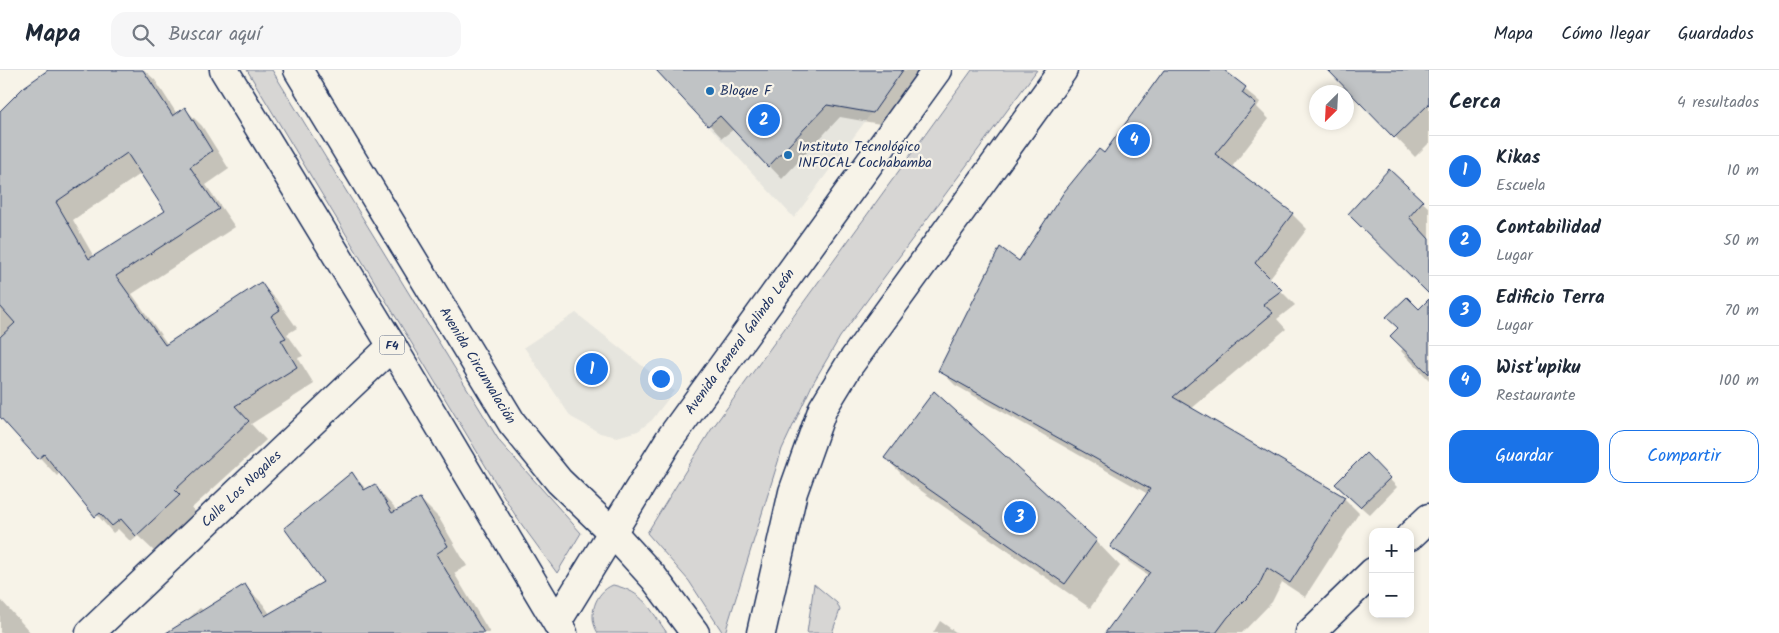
<!DOCTYPE html>
<html lang="es">
<head>
<meta charset="utf-8">
<style>
	:root { --surface:#fff; --page:#f6f6f7; --text:#1f2937; --muted:#747a83; --line:#e0e1e3; --accent:#1a73e8 }
	body { margin:0; font-family:Kalam,sans-serif; background:var(--page); color:var(--text) }
	.controls { position:absolute; right:15px; bottom:15px; display:grid; overflow:hidden; border-radius:10px; box-shadow:0 2px 8px #0003 }
	.controls button { width:45px; height:45px; display:grid; place-items:center; padding:0; border:0; border-bottom:1px solid var(--line); background:var(--surface); color:var(--text); font:25px sans-serif }
	.compass { position:absolute; left:1309px; top:15px; width:45px; height:45px; border-radius:50%; background:var(--surface); box-shadow:0 2px 8px #0003; rotate:204deg }
	.you { position:absolute; left:660px; top:308px; width:18px; height:18px; margin:-12px; border:4px solid #fff; border-radius:50%; background:#1a73e8; box-shadow:0 0 0 8px #1a73e833 }
	.badge { display:grid; place-items:center; width:32px; height:32px; border-radius:50%; background:var(--accent); color:#fff; font-size:16px; font-weight:700 }
	.pin { position:absolute; translate:-50% -50%; border:2px solid #fff; box-shadow:0 1px 5px #0006 }
	.list { margin:0; padding:0; list-style:none }
	h2 { display:flex; justify-content:space-between; align-items:center; height:65px; margin:0; padding:0 20px; font-size:21px }
	h2 small { font-size:16px; font-weight:400; color:var(--muted) }
	.list li { display:grid; grid-template-columns:32px 1fr auto; gap:15px; align-items:center; box-sizing:border-box; height:70px; padding:0 20px; border-top:1px solid var(--line) }
	.list b { display:block; font-size:19px; white-space:nowrap }
	.list p { margin:0; font-size:16px; white-space:nowrap; color:var(--muted) }
	.list em { font-size:16px; font-style:normal; color:var(--muted) }
	.actions { display:flex; gap:10px; padding:15px 20px }
	.actions a { flex:1; padding:11px 0; border:1px solid var(--accent); border-radius:15px; text-align:center; font-size:18px; color:var(--accent) }
	.actions .main { background:var(--accent); color:#fff }
	.icon { flex:none; width:28px; height:28px; fill:none; stroke:currentColor; stroke-width:2; stroke-linecap:round; stroke-linejoin:round }
	.map { position:relative; flex:none; width:1429px; height:563px; overflow:hidden }
	header { display:flex; align-items:center; gap:30px; box-sizing:border-box; height:70px; padding:0 25px; background:var(--surface); border-bottom:1px solid var(--line) }
	header strong { font-size:24px }
	nav { display:flex; gap:28px; margin-inline-start:auto; font-size:18px }
	.search { width:350px; height:45px; background:var(--page); display:flex; align-items:center; gap:12px; box-sizing:border-box; padding:0 18px; border-radius:15px; color:var(--muted); font-size:19px }
	main { display:flex }
	aside { flex:1; background:var(--surface) }
	.map>svg:first-child { display:block }
	.built { fill:#e6e5de }
	.green { fill:#d7d6d4; stroke:#798299 }
	.shadow { fill:#0003; fill-rule:evenodd }
	.building { fill:#c0c3c5; stroke:#1b2f5e; fill-rule:evenodd }
	.lines { fill:none; stroke-linecap:round; stroke-linejoin:round }
	.minor-casing { stroke:#1b2f5e; stroke-width:31 }
	.secondary-casing { stroke:#1b2f5e; stroke-width:31 }
	.trunk-casing { stroke:#1b2f5e; stroke-width:31 }
	.minor { stroke:#f7f3e8; stroke-width:28 }
	.secondary { stroke:#f7f3e8; stroke-width:28 }
	.trunk { stroke:#f7f3e8; stroke-width:28 }
	.poi-dot { fill:#1f6fb2; stroke:#f7f3e8; stroke-width:2 }
	.labels { text-anchor:middle; dominant-baseline:central; stroke-width:4.5; stroke-linejoin:round; paint-order:stroke }
	.shield { fill:#f7f3e8; stroke:#5d6a87; stroke-width:1 }
	.shield-label { font-size:12px; font-weight:bold; fill:#1b2f5e }
	.poi-label { font-size:14px; fill:#1b2f5e; stroke:#f7f3e8; text-anchor:start }
	.street-label { font-size:14px; fill:#1b2f5e; stroke:#f7f3e8 }
</style>
</head>
<body>
<header>
<strong>Mapa</strong>
<div class="search"><svg class="icon" aria-label="search" viewBox="0 0 24 24"><circle cx="10" cy="10" r="6"/><path d="M15 15l6 6"/></svg>Buscar aquí</div>
<nav><a>Mapa</a><a>Cómo llegar</a><a>Guardados</a></nav>
</header>
<main>
<div class="map">
<svg width="1429" height="563" viewBox="0 0 1429 563">
	<rect width="100%" height="100%" fill="#f7f3e8"/>
	<filter id="ink" filterUnits="userSpaceOnUse"><feTurbulence type="fractalNoise" baseFrequency=".02" numOctaves="2"/><feDisplacementMap in="SourceGraphic" scale="10" xChannelSelector="R" yChannelSelector="G"/><feConvolveMatrix kernelMatrix="1 2 1 2 8 2 1 2 1" color-interpolation-filters="sRGB"/></filter>
	<g filter="url(#ink)">
		<!-- built -->
		<path class="built" d="M657 0H903L794 148Z
			M576 243 674 321 652 350 638 361 617 367 600 363 571 347 524 277Z"/>
		<!-- green -->
		<path class="green" d="M247 0H272L500 372 581 463 557 503 517 448Z
			M972 0H1037L840 267 813 313 782 379 725 563H723L689 511 647 463 711 360Z
			M814 514 837 533 840 540 832 563H807Z
			M613 515C644 522 650 539 667 563H598C587 546 595 522 613 515Z"/>
		<!-- shadow -->
		<path class="shadow" d="M50 0H144L155 10 177 44 185 39 202 56 229 99 206 115 235 157 132 224 168 275 261 214 278 231 297 258 287 264 303 286 298 288 314 314 251 354 266 370 192 438 197 444 155 482 138 466 131 472 118 459 113 463 60 402 57 406 0 345V43ZM142 103 166 141 94 187 73 150Z
			M658 0H925L886 55 840 47 782 109 734 59 722 68Z
			M1164 0H1222L1260 32 1257 37 1269 49 1231 98 1292 144 1307 159 1269 209 1295 235 1277 249 1286 259 1191 339 1344 428 1359 443 1305 527 1282 512 1272 532 1242 563H1107L1149 506 1127 491 1112 477 1148 424 955 315 940 300 1019 193 1104 84Z
			M1336 0H1429V73L1415 87 1333 3Z
			M1389 101 1429 138V223Z
			M1429 250V310L1401 281Z
			M1366 385 1397 417 1370 445 1345 423Z
			M886 388 1096 471 1120 496 1090 538 910 413Z
			M352 404 367 420 374 415 398 442 420 429 439 448 467 496 454 503 490 563H173L200 538 204 541 244 515 263 534 270 544 324 512Z
			M0 529 31 563H0Z
			M940 551 957 563H933Z"/>
		<!-- building -->
		<path class="building" d="M48 0H143L173 46 185 37 212 81 190 97 219 139 116 206 165 275 261 212 280 240 271 246 286 268 281 270 297 297 235 336 249 351 175 420 180 425 136 466 121 449 112 456 100 443 95 447 44 384 38 389 0 347V267L15 253 0 236V41L24 17ZM127 83 165 141 89 189 56 132Z
			M656 0H903L873 43 827 35 768 97 720 46 708 56Z
			M1164 0H1224L1246 17 1242 23 1256 34 1215 84 1293 143 1255 193 1282 220 1263 234 1273 243 1173 327 1345 427 1290 513 1267 498 1258 517 1228 547 1216 563H1105L1150 502 1110 477 1150 419 938 301 1000 177 1019 191 1064 122 1099 79 1104 83Z
			M1328 0H1429V34L1394 68Z
			M1389 99 1423 131 1409 147 1429 169V224L1348 144Z
			M1407 227 1419 239 1429 229V304L1390 266 1398 258 1386 247Z
			M934 321 1097 470 1065 514 884 388Z
			M1366 383 1390 408 1360 437 1335 414Z
			M352 402 364 420 375 414 392 443 420 428 448 476 436 484 484 563H166L245 514 265 546 323 512 284 458Z"/>
		<g class="lines">
			<!-- minor casing -->
			<g class="minor-casing">
				<g id="minor">
					<path d="M1410 466 1429 448"/>
					<path id="s1" d="M90 563 392 276"/>
					<path d="M1310 563 1373 502"/>
				</g>
			</g>
			<!-- secondary casing -->
			<g class="secondary-casing">
				<g id="secondary">
					<path id="s2" d="M557 552 669 370 937 0"/>
					<path d="M761 563 793 422 823 338 848 297 1063 0"/>
				</g>
			</g>
			<!-- trunk casing -->
			<g class="trunk-casing">
				<g id="trunk">
					<path d="M224 0 392 276 563 563"/>
					<path id="s3" d="M298 0 512 353 559 411 612 462 654 508 695 563"/>
				</g>
			</g>
			<!-- minor -->
			<use href="#minor" class="minor"/>
			<!-- secondary -->
			<use href="#secondary" class="secondary"/>
			<!-- trunk -->
			<use href="#trunk" class="trunk"/>
		</g>
	</g>
	<!-- markers -->
	<g class="poi-dot">
		<circle cx="710" cy="21" r="5"/>
		<circle cx="788" cy="85" r="5"/>
	</g>
	<g class="labels">
		<!-- shield labels -->
		<rect class="shield" x="379.5" y="265.5" width="25" height="19" rx="4"/>
		<g class="shield-label">
			<text x="392" y="275">F4</text>
		</g>
		<!-- poi labels -->
		<g class="poi-label">
			<text x="720" y="21">Bloque F</text>
			<text x="798" y="77">Instituto Tecnológico<tspan x="798" dy="16">INFOCAL Cochabamba</tspan></text>
		</g>
		<!-- street labels -->
		<g class="street-label">
			<text stroke="none"><textPath href="#s2" startOffset="335">Avenida General Galindo León</textPath></text>
			<text stroke="none"><textPath href="#s3" startOffset="346">Avenida Circunvalación</textPath></text>
			<text stroke="none"><textPath href="#s1" startOffset="209">Calle Los Nogales</textPath></text>
		</g>
	</g>
</svg>
<div class="controls">
<button>+</button>
<button>−</button>
</div>
<svg class="compass" viewBox="-18 -18 36 36"><path d="M0-13l5 13h-10z" fill="#e53935"/><path d="M0 13l5-13h-10z" fill="#747a83"/></svg>
<div class="you"></div>
<div class="pin badge" style="left:592px;top:299px">1</div>
<div class="pin badge" style="left:764px;top:50px">2</div>
<div class="pin badge" style="left:1020px;top:447px">3</div>
<div class="pin badge" style="left:1134px;top:70px">4</div>
</div>
<aside>
<h2>Cerca<small>4 resultados</small></h2>
<ul class="list">
<li><span class="badge">1</span><div><b>Kikas</b><p>Escuela</p></div><em>10 m</em></li>
<li><span class="badge">2</span><div><b>Contabilidad</b><p>Lugar</p></div><em>50 m</em></li>
<li><span class="badge">3</span><div><b>Edificio Terra</b><p>Lugar</p></div><em>70 m</em></li>
<li><span class="badge">4</span><div><b>Wist'upiku</b><p>Restaurante</p></div><em>100 m</em></li>
</ul>
<div class="actions"><a class="main">Guardar</a><a>Compartir</a></div>
</aside>
</main>
</body>
</html>
